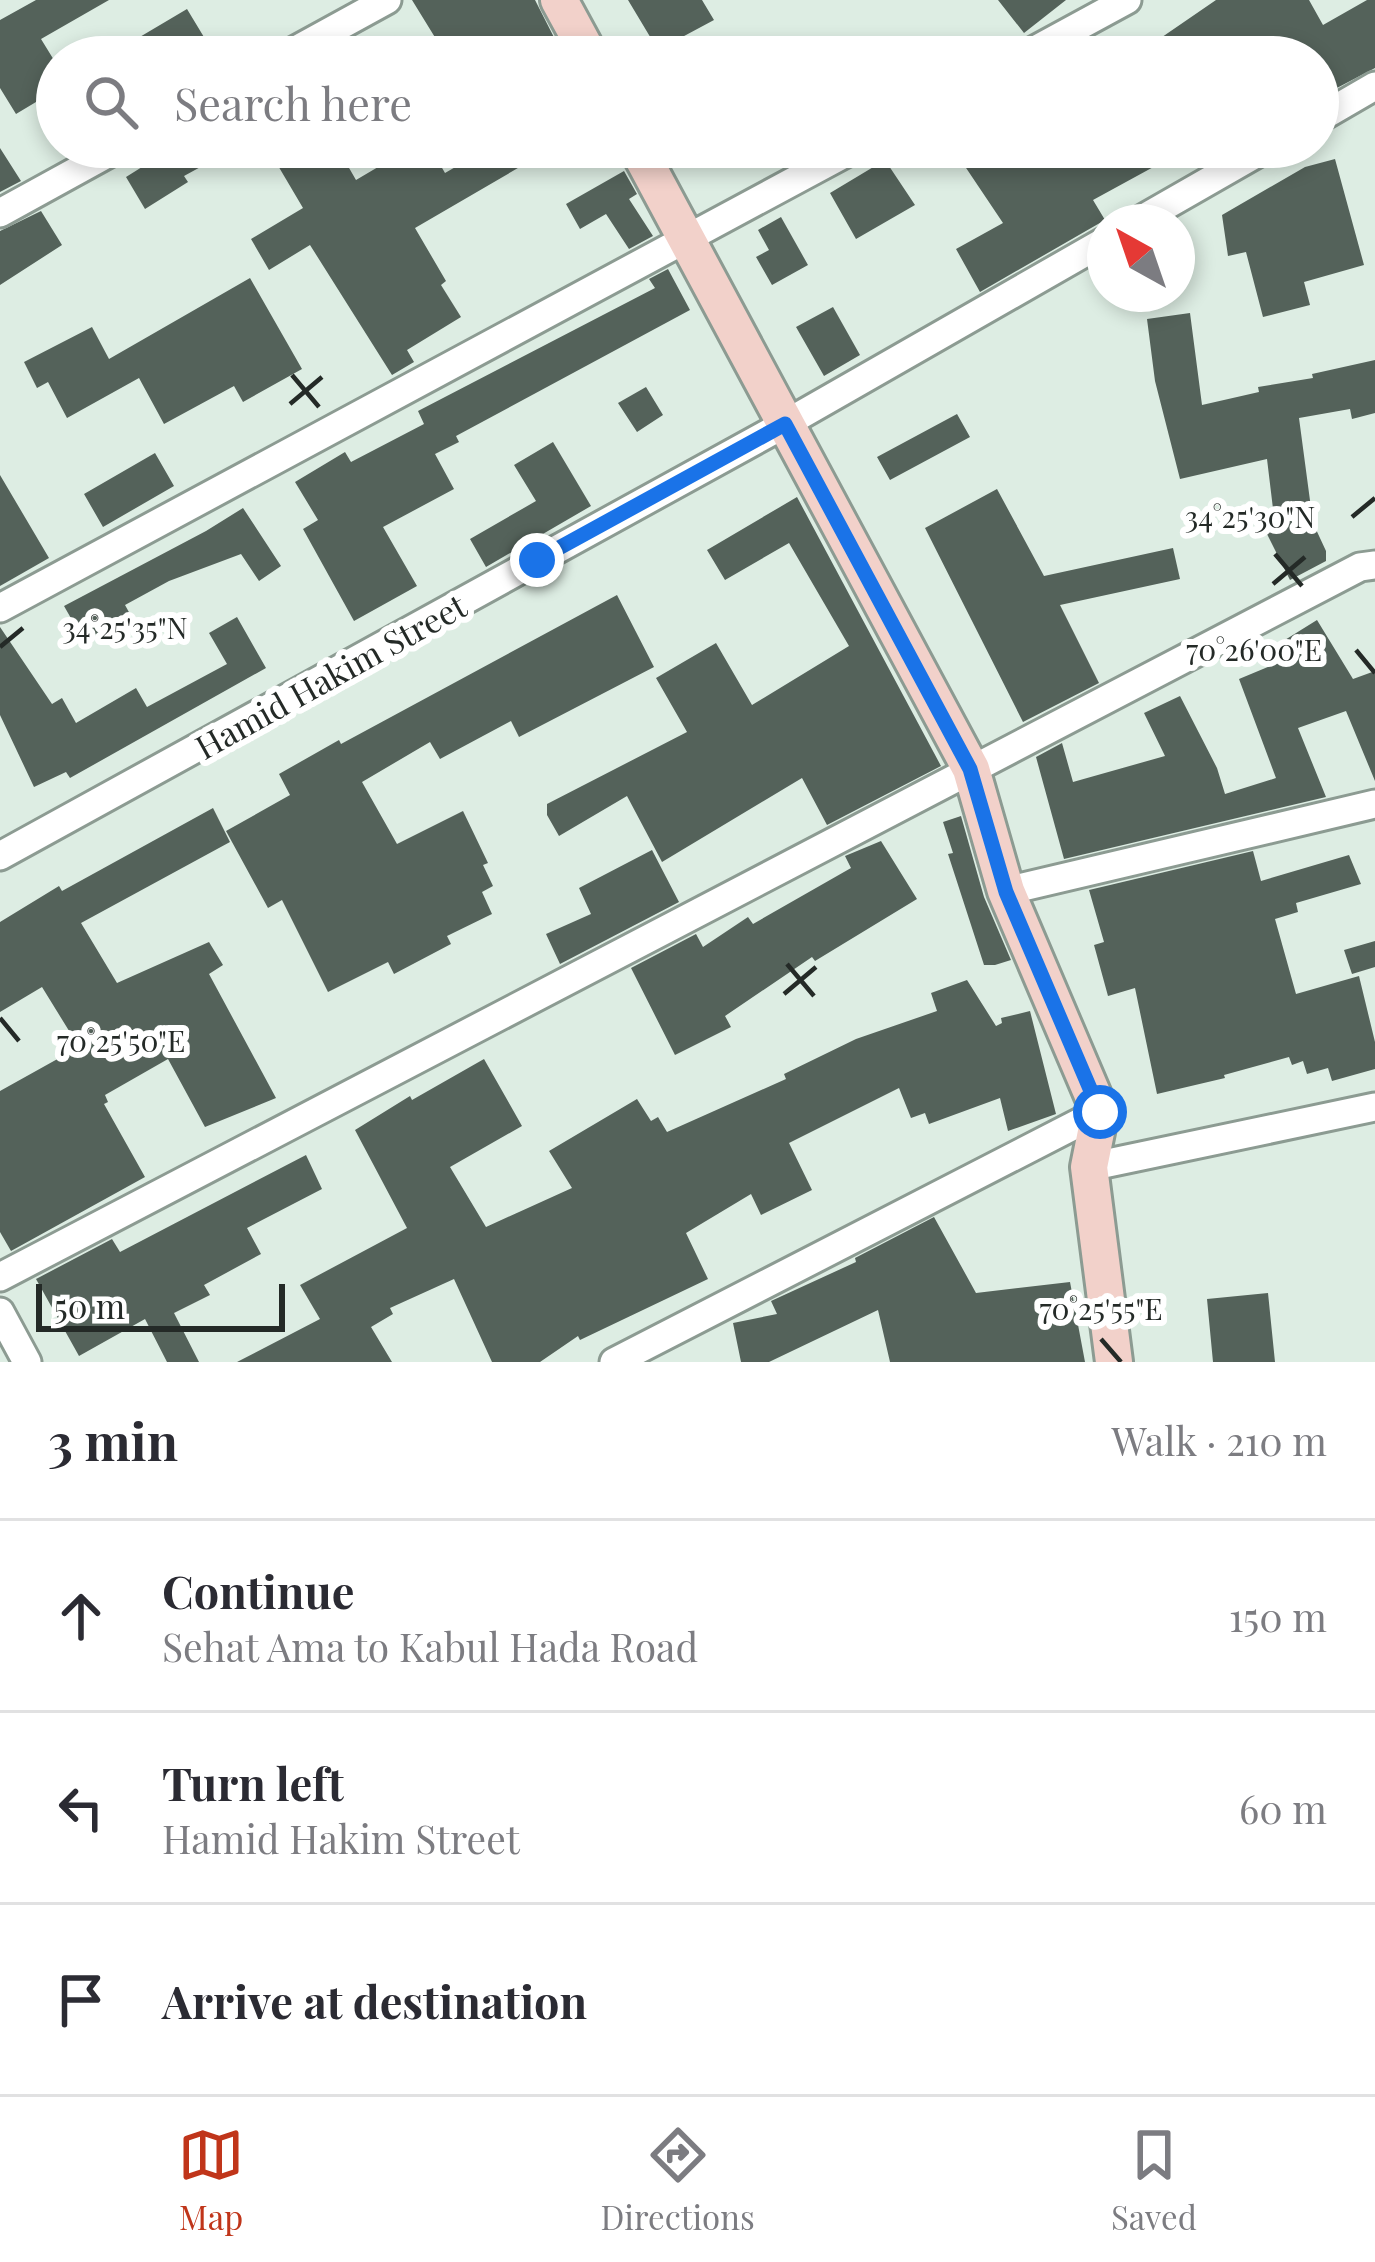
<!DOCTYPE html>
<html lang="en">
<head>
<meta charset="utf-8">
<style>
	:root { --surface:#fff; --page:#f2f2f3; --text:#2b2b33; --muted:#7c7c81; --line:#e1e1e2; --accent:#c0351a }
	body { margin:0; font-family:"Playfair Display",serif; background:var(--page); color:var(--text) }
	.compass { position:absolute; left:1087px; top:204px; width:108px; height:108px; border-radius:50%; background:var(--surface); box-shadow:0 6px 18px #0003; rotate:320deg }
	.scale { position:absolute; left:36px; bottom:30px; width:249px; box-sizing:border-box; padding-left:12px; border:6px solid #242a27; border-top:0; font-size:33px; line-height:42px; white-space:nowrap; color:#242a27; -webkit-text-stroke:9px #fff; paint-order:stroke }
	.stop { position:absolute; width:36px; height:36px; margin:-27px; border:9px solid #1a73e8; border-radius:50%; background:#fff }
	.stop.end { background:#1a73e8; border-color:#fff; box-shadow:0 3px 12px #0008 }
	.list { margin:0; padding:0; list-style:none }
	h2 { display:flex; justify-content:space-between; align-items:center; height:156px; margin:0; padding:0 48px; font-size:51px }
	h2 small { font-size:39px; font-weight:400; color:var(--muted) }
	.list li { display:grid; grid-template-columns:78px 1fr auto; gap:36px; align-items:center; box-sizing:border-box; height:192px; padding:0 48px; border-top:3px solid var(--line) }
	.list b { display:block; font-size:45px; white-space:nowrap }
	.list p { margin:0; font-size:39px; white-space:nowrap; color:var(--muted) }
	.list em { font-size:39px; font-style:normal; color:var(--muted) }
	.icon { flex:none; width:66px; height:66px; fill:none; stroke:currentColor; stroke-width:2; stroke-linecap:round; stroke-linejoin:round }
	.map { position:relative; flex:none; width:1375px; height:1362px; overflow:hidden }
	.search { position:absolute; background:var(--surface); box-shadow:0 6px 18px #0003; left:36px; right:36px; top:36px; height:132px; display:flex; align-items:center; gap:30px; box-sizing:border-box; padding:0 42px; border-radius:66px; color:var(--muted); font-size:45px }
	.sheet { height:732px; background:var(--surface) }
	nav { display:flex; justify-content:space-around; align-items:center; box-sizing:border-box; height:168px; border-top:3px solid var(--line); background:var(--surface); font-size:33px; color:var(--muted) }
	nav a { display:grid; justify-items:center; gap:6px }
	nav .on { color:var(--accent) }
	.map>svg:first-child { display:block }
	.building { fill:#54625a }
	.lines { fill:none; stroke-linecap:round; stroke-linejoin:round }
	.minor-casing { stroke:#8c9b92; stroke-width:33 }
	.secondary-casing { stroke:#8c9b92; stroke-width:42 }
	.minor { stroke:#fff; stroke-width:27 }
	.secondary { stroke:#f2d1ca; stroke-width:36 }
	.route { stroke:#1a73e8; stroke-width:15 }
	.ticks { fill:none; stroke:#242a27; stroke-width:4.5 }
	.labels { text-anchor:middle; dominant-baseline:central; stroke-width:12; stroke-linejoin:round; paint-order:stroke }
	.street-label { font-size:33px; fill:#242a27; stroke:#fff }
	.ticks-label { font-size:30px; text-anchor:middle; fill:#242a27; stroke:#fff; stroke-width:12; stroke-linejoin:round; paint-order:stroke }
</style>
</head>
<body>
<div class="map">
<svg width="1375" height="1362" viewBox="0 0 1375 1362">
	<rect width="100%" height="100%" fill="#ddede3"/>
	<!-- building -->
	<path class="building" d="M36 0H109L41 39 57 65V79L47 85 51 93 16 114 0 88V20Z
		M412 0H535L564 57H404L436 39Z
		M628 0H702L714 20 658 50Z
		M998 0H1066L1024 33Z
		M1216 0H1309L1323 25 1367 0H1375V68L1333 90 1318 70V57H1133Z
		M187 9 216 57H106Z
		M174 147H237L184 176 188 182 145 209 126 177Z
		M267 147H337L356 180 412 147H430L445 173 490 147H554L415 228 446 281 441 285 461 317 407 350 414 362 392 375 310 245 269 270 251 239 303 208Z
		M952 147H1190L1093 200 1105 220 980 292 956 249 1003 223Z
		M0 148 21 181 0 192Z
		M1335 159 1364 265 1304 282 1310 305 1263 317 1246 252 1228 256 1222 215 1305 167Z
		M885 160 915 205 856 239 830 193Z
		M624 171 637 194 629 199 653 236 629 249 606 214 580 229 566 204Z
		M41 211 62 245 0 285V231Z
		M781 217 808 265 772 285 756 257 769 250 758 230Z
		M668 269 690 310 456 436 459 442 435 454 454 489 383 527 417 586 354 621 303 529 318 520 295 482 345 452 351 462 424 424 418 411 655 288 649 279Z
		M250 278 302 369 243 402 234 386 164 424 139 378 67 418 48 382 37 388 24 362 92 327 109 359Z
		M833 307 860 355 824 376 796 327Z
		M1190 313 1202 405 1259 392 1258 387 1313 378 1312 374 1375 360V413L1352 419 1350 409 1299 418 1313 523 1326 551V561L1290 580 1262 524 1274 517 1267 459 1180 479 1155 381 1147 319Z
		M646 387 663 415 637 432 618 403Z
		M957 414 970 437 890 480 877 457Z
		M553 442 591 506 486 567 470 539 536 501 514 465Z
		M155 453 174 486 103 527 84 494Z
		M0 475 49 558 0 586Z
		M997 489 1044 576 1173 548 1180 579 1060 605 1099 683 1023 722 925 528Z
		M797 497 941 766 827 825 802 778 662 862 627 796 559 836 547 815V804L687 732 656 678 716 643 752 705 849 646 789 543 725 580 707 550Z
		M243 508 281 566 259 581 241 554 169 581 125 605 130 614 84 641 64 606 206 531Z
		M617 595 654 667 519 737 511 721 440 759 430 742 362 782 397 844 463 811 488 863 483 865 493 886 482 892 492 914 447 936 451 944 394 974 388 962 328 992 282 900 268 908 226 831 290 795 279 774 339 740 341 744Z
		M237 617 266 668 70 778 66 772 34 787 0 715V627L52 704 62 698 76 723 136 688 147 707 227 664 209 633Z
		M1317 620 1353 679 1375 671V781L1346 711 1298 728 1326 797 1064 859 1036 757 1062 743 1073 782 1165 756 1144 713 1180 696 1217 768 1225 794 1276 778 1239 679 1289 658 1280 643Z
		M213 808 230 842 81 923 117 983 209 942 223 965 209 974 276 1098 205 1127 168 1059 105 1095 108 1102 104 1104 145 1177 11 1251 0 1232V1091L79 1047 42 987 0 1012V922L59 886 62 891Z
		M961 816 984 897 1011 960 995 965H984L948 854 953 853 943 822Z
		M881 841 917 899 815 961 812 957 725 1016 731 1027 675 1055 631 968 696 934 703 947 748 917 753 924 851 868 845 856Z
		M652 850 679 902 560 964 546 934 591 914 579 888Z
		M1253 851 1261 881 1349 855 1361 884 1296 903 1298 912 1275 919 1296 994 1359 976 1375 1042V1069L1332 1081 1328 1068 1307 1074 1303 1061 1292 1065 1289 1057 1224 1075 1225 1078 1157 1094 1135 988 1108 996 1094 945 1104 942 1089 890Z
		M1375 941V967L1352 974 1344 950Z
		M967 980 996 1026 1002 1023 1001 1018 1030 1011 1056 1114 1008 1131 1000 1098 929 1124 925 1113 911 1118 899 1088 789 1143 812 1190 761 1215 751 1194 686 1233 708 1279 580 1340 578 1336 540 1362H492L454 1279 390 1308 393 1314 371 1327 392 1362H237L320 1319 300 1285 407 1228 355 1130 410 1096 412 1100 484 1059 522 1126 450 1167 486 1227 572 1188 549 1151 637 1099 651 1121 658 1117 667 1132 786 1079 784 1074 856 1039 937 1011 931 993Z
		M306 1155 322 1189 247 1228 261 1254 204 1285 210 1295 174 1313 199 1362H167L145 1319 79 1356 36 1279 112 1239 120 1252Z
		M934 1217 976 1293 1070 1282 1085 1362H890L878 1310 769 1362H741L733 1323 777 1314 771 1301 856 1262 855 1258Z
		M1268 1293 1275 1362H1213L1207 1299Z"/>
	<g class="lines">
		<!-- minor casing -->
		<g class="minor-casing">
			<path id="minor" d="M283 57 387 0
				M1022 57 1127 0
				M1318 119 1375 86
				M0 213 120 147
				M1137 222 1268 147
				M0 608 857 147
				M0 856 785 424 1105 241
				M1006 891 1375 804
				M1089 1167 1375 1107
				M0 1277 1360 567 1375 565
				M0 1312 27 1362
				M614 1362 1100 1112"/>
		</g>
		<!-- secondary casing -->
		<g class="secondary-casing">
			<path id="secondary" d="M559 0 590 57
				M637 147 971 769 1006 891 1100 1112 1089 1167 1114 1362"/>
		</g>
		<!-- minor -->
		<use href="#minor" class="minor"/>
		<!-- secondary -->
		<use href="#secondary" class="secondary"/>
	</g>
	<g class="lines">
		<!-- route -->
		<path class="route" d="M537 560 785 424 970 769 1006 892 1100 1112"/>
	</g>
	<!-- ticks -->
	<path class="ticks" d="M292 375 319 407M290 404 322 377M1352 517 1375 498M1275 554 1302 586M1273 584 1305 557M0 647 23 628M1356 650 1375 673M787 964 814 996M784 994 816 967M0 1018 19 1041M1101 1339 1121 1362"/>
	<g class="labels">
		<!-- street labels -->
		<g class="street-label">
			<text transform="translate(330 675) rotate(-29)">Hamid Hakim Street</text>
		</g>
	</g>
	<g class="ticks-label">
		<text x="1250" y="528">34°25'30"N</text>
		<text x="125" y="639">34°25'35"N</text>
		<text x="1254" y="661">70°26'00"E</text>
		<text x="121" y="1052">70°25'50"E</text>
		<text x="1101" y="1320">70°25'55"E</text>
	</g>
</svg>
<svg class="compass" viewBox="-18 -18 36 36"><path d="M0-13l5 13h-10z" fill="#e53935"/><path d="M0 13l5-13h-10z" fill="#7c7c81"/></svg>
<div class="scale">50 m</div>
<div class="stop" style="left:1100px;top:1112px"></div>
<div class="stop end" style="left:537px;top:560px"></div>
<div class="search"><svg class="icon" aria-label="search" viewBox="0 0 24 24"><circle cx="10" cy="10" r="6"/><path d="M15 15l6 6"/></svg>Search here</div>
</div>
<section class="sheet">
<h2>3 min<small>Walk · 210 m</small></h2>
<ul class="list">
<li><svg class="icon" aria-label="ahead" viewBox="0 0 24 24"><path d="M12 20V5M6 11l6-6 6 6"/></svg><div><b>Continue</b><p>Sehat Ama to Kabul Hada Road</p></div><em>150 m</em></li>
<li><svg class="icon" aria-label="left" viewBox="0 0 24 24"><path d="M17 20v-9H6M10 6l-5 5 5 5"/></svg><div><b>Turn left</b><p>Hamid Hakim Street</p></div><em>60 m</em></li>
<li><svg class="icon" aria-label="arrive" viewBox="0 0 24 24"><path d="M6 21V4h12l-3 4 3 4H6"/></svg><div><b>Arrive at destination</b></div></li>
</ul>
</section>
<nav>
<a class="on"><svg class="icon" aria-label="map" viewBox="0 0 24 24"><path d="M3 6l6-2 6 2 6-2v14l-6 2-6-2-6 2zM9 4v14M15 6v14"/></svg>Map</a>
<a><svg class="icon" aria-label="directions" viewBox="0 0 24 24"><path d="M12 3l9 9-9 9-9-9zM9 14v-3h6M13 9l2 2-2 2"/></svg>Directions</a>
<a><svg class="icon" aria-label="saved" viewBox="0 0 24 24"><path d="M7 4h10v16l-5-4-5 4z"/></svg>Saved</a>
</nav>
</body>
</html>
